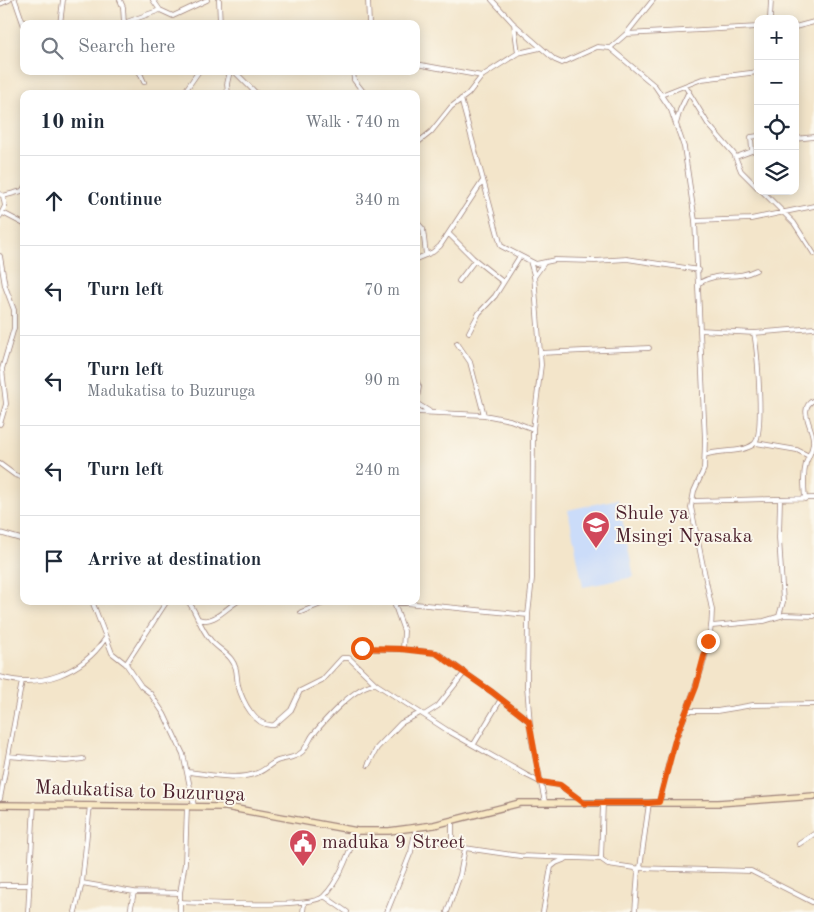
<!DOCTYPE html>
<html lang="en">
<head>
<meta charset="utf-8">
<style>
	:root { --surface:#fff; --page:#f2f2f3; --text:#1f2937; --muted:#747a83; --line:#e0e1e3 }
	body { margin:0; font-family:"Old Standard TT",serif; background:var(--page); color:var(--text) }
	.controls { position:absolute; right:15px; top:15px; display:grid; overflow:hidden; border-radius:10px; box-shadow:0 2px 12px #0003 }
	.controls button { width:45px; height:45px; display:grid; place-items:center; padding:0; border:0; border-bottom:1px solid var(--line); background:var(--surface); color:var(--text); font:25px sans-serif }
	.stop { position:absolute; width:15px; height:15px; margin:-11px; border:4px solid #ea580c; border-radius:50%; background:#fff }
	.stop.end { background:#ea580c; border-color:#fff; box-shadow:0 1px 5px #0008 }
	.list { margin:0; padding:0; list-style:none }
	h2 { display:flex; justify-content:space-between; align-items:center; height:65px; margin:0; padding:0 20px; font-size:21px }
	h2 small { font-size:16px; font-weight:400; color:var(--muted) }
	.list li { display:grid; grid-template-columns:32px 1fr auto; gap:15px; align-items:center; box-sizing:border-box; height:90px; padding:0 20px; border-top:1px solid var(--line) }
	.list b { display:block; font-size:19px; white-space:nowrap }
	.list p { margin:0; font-size:16px; white-space:nowrap; color:var(--muted) }
	.list em { font-size:16px; font-style:normal; color:var(--muted) }
	.icon { flex:none; width:28px; height:28px; fill:none; stroke:currentColor; stroke-width:2; stroke-linecap:round; stroke-linejoin:round }
	.map { position:relative; flex:none; width:814px; height:912px; overflow:hidden }
	.search { position:absolute; background:var(--surface); box-shadow:0 2px 12px #0003; left:20px; top:20px; width:400px; height:55px; display:flex; align-items:center; gap:12px; box-sizing:border-box; padding:0 18px; border-radius:10px; color:var(--muted); font-size:19px }
	.panel { position:absolute; background:var(--surface); box-shadow:0 2px 12px #0003; left:20px; top:90px; width:400px; height:515px; border-radius:10px }
	.map>svg:first-child { display:block }
	.built { fill:#cbdcf9 }
	.lines { fill:none; stroke-linecap:round; stroke-linejoin:round }
	.street-casing { stroke:#9e827a; stroke-width:5.5 }
	.secondary-casing { stroke:#9e827a; stroke-width:8 }
	.street { stroke:#fff; stroke-width:4 }
	.secondary { stroke:#f8e8c3; stroke-width:5.5 }
	.route { stroke:#ea580c; stroke-width:6 }
	.labels { text-anchor:middle; dominant-baseline:central; stroke-width:4; stroke-linejoin:round; paint-order:stroke }
	.poi-label { font-size:20px; fill:#4a1f2b; stroke:#fbf7ec; text-anchor:start }
	.street-label { font-size:20px; fill:#4a1f2b; stroke:#fbf7ec }
</style>
</head>
<body>
<div class="map">
<svg width="814" height="912" viewBox="0 0 814 912">
	<rect width="100%" height="100%" fill="#fbf7ec"/>
	<filter id="ink" filterUnits="userSpaceOnUse"><feTurbulence type="fractalNoise" baseFrequency=".02" numOctaves="2"/><feDisplacementMap in="SourceGraphic" scale="10" xChannelSelector="R" yChannelSelector="G"/><feConvolveMatrix kernelMatrix="1 2 1 2 8 2 1 2 1" color-interpolation-filters="sRGB"/></filter>
	<filter id="wash" filterUnits="userSpaceOnUse"><feTurbulence type="fractalNoise" baseFrequency=".0096" numOctaves="4" result="noise"/><feDisplacementMap in="SourceGraphic" scale="20" xChannelSelector="R" yChannelSelector="G"/><feGaussianBlur stdDeviation="1.12" result="paint"/><feColorMatrix in="noise" values="0 0 0 0 0 0 0 0 0 0 0 0 0 0 0 0 0 1.4 0 .05"/><feComposite in="paint" operator="in"/></filter>
	<g filter="url(#wash)">
		<rect width="100%" height="100%" fill="#f3e5ca"/>
		<!-- built -->
		<path class="built" d="M618 499 634 577 583 587 568 510Z"/>
	</g>
	<g filter="url(#ink)">
		<g class="lines">
			<!-- street casing -->
			<g class="street-casing">
				<path id="street" d="M15 0 24 26
					M120 0 123 7 124 24
					M153 0 160 10 173 16 207 0
					M219 0 220 24
					M368 0 369 24
					M492 0 513 23 555 60 562 63 597 47 610 48 655 86 671 110 684 147 695 221 705 440 704 469 694 491 691 507 712 610C712 652 691 697 677 736 669 757 665 780 659 803
					M0 4 9 0
					M770 19 771 0
					M124 23 160 10
					M60 24 63 0
					M514 24 518 53
					M795 27 814 22
					M626 34 758 27
					M610 48 626 34 653 0
					M416 64 482 76
					M139 71 144 82
					M234 71 257 94
					M353 71 354 80 365 94
					M685 86 708 124 734 154 741 171 758 188
					M183 94 199 71
					M228 94 227 84 230 71
					M661 95 702 79 758 72
					M461 99 501 246 536 264 555 260 595 261 627 259 699 270
					M676 124 680 110 689 91
					M795 139 814 137
					M416 144 431 132 451 107 468 94 482 76 518 53 540 48
					M736 157 752 151 751 137 758 136
					M762 191 794 223 814 254
					M0 194 3 196 5 206 0 216
					M3 196 22 191 24 188
					M3 213 24 224
					M416 221 423 229 426 255
					M695 221 751 219 814 206
					M449 234 473 258 503 282
					M0 256 5 286 14 310V328L2 369 6 404 0 424
					M416 259 433 252 440 246 482 182
					M530 261 534 275 541 365 533 429 532 579 528 615 527 686 531 737 545 802
					M534 277 544 263
					M459 281 475 260
					M699 283C722 270 734 281 756 270
					M700 330 754 333 814 328
					M469 332 479 313 495 296 520 256
					M457 343 470 362 484 415
					M540 353 649 348
					M416 379 419 387 416 403
					M416 403 429 411
					M416 412 484 415 510 420 533 429
					M756 443 797 450 809 456
					M705 455C720 449 741 454 754 444 765 436 757 349 754 333
					M0 464 15 475 24 478
					M805 499C804 486 803 475 806 463 809 455 814 448 813 440 813 427 797 408 814 400
					M692 501 814 498
					M0 533 24 540
					M92 601 112 653 126 664 141 686 150 693 164 714 183 754 194 806
					M188 601C197 613 200 627 209 638 215 647 225 651 231 659 238 668 236 675 238 685 242 700 255 728 274 725L291 710 300 691 322 680 342 658H349L376 684 450 732 526 775 540 782 559 785 583 802
					M385 601 528 615
					M394 603 404 631 403 649
					M301 612 329 601
					M779 616 783 602 779 538 780 499
					M199 619C213 625 226 608 238 601
					M712 626 764 621 784 615 814 616
					M362 649H403L437 653 492 692 529 721
					M126 664 167 601
					M0 677C40 689 82 673 105 639
					M687 711H717L753 705 814 704
					M424 715 438 706 465 672
					M474 744 501 699
					M8 756 66 761 83 759
					M368 765 377 748 401 723 420 713
					M188 772C209 774 237 781 257 773 264 771 270 764 277 761 285 758 294 759 302 752 306 748 309 741 312 736 324 721 356 684 376 684
					M0 799 22 681
					M603 803 601 859 608 864 635 868 638 871 635 912
					M416 836 465 848 520 856 601 859
					M799 844 814 834
					M452 845V820
					M635 868 751 871 814 903
					M640 868 649 803
					M82 883 134 892 180 893
					M0 885H30
					M324 896 347 912
					M179 902C202 903 312 909 324 896 340 880 349 852 357 831
					M28 912 34 804
					M75 912 82 883 90 805
					M130 912 134 892
					M180 912V893L185 863 187 806
					M303 912 304 904
					M387 912 411 852 416 827
					M447 912 460 875 465 848
					M543 912 551 867 556 863 566 859"/>
			</g>
			<!-- secondary casing -->
			<g class="secondary-casing">
				<path id="secondary" d="M0 805 226 807 357 831H389L434 825 520 803H718L814 796"/>
			</g>
			<!-- street -->
			<use href="#street" class="street"/>
			<!-- secondary -->
			<use href="#secondary" class="secondary"/>
		</g>
	</g>
	<g class="lines" filter="url(#ink)">
		<!-- route -->
		<path class="route" d="M362 648 401 649 436 653 492 692 529 721 540 782 560 785 584 803H649L659 802 676 737 696 687 708 641"/>
	</g>
	<!-- icons -->
	<defs>
		<g id="school-pin" transform="scale(1.4375)"><path d="M0 17L-7.5 6A9.5 9.5 0 1 1 7.5 6Z" fill="#d1495b" stroke="#fbf7ec"/><path d="M0-5L7-2L0 1L-7-2ZM-4 1L0 2.5L4 1V4Q0 6-4 4Z" fill="#fff"/></g>
		<g id="civic-pin" transform="scale(1.4375)"><path d="M0 17L-7.5 6A9.5 9.5 0 1 1 7.5 6Z" fill="#d1495b" stroke="#fbf7ec"/><path d="M-.6-6.5H3V-4.5H.6V-3L4-1V1h2V6H-6V1h2V-1L-.6-3ZM-1.2 2.5V6h2.4V2.5Z" fill="#fff"/></g>
	</defs>
	<g fill-rule="evenodd">
		<use href="#school-pin" x="596" y="525"/>
		<use href="#civic-pin" x="303" y="843"/>
	</g>
	<g class="labels">
		<!-- poi labels -->
		<g class="poi-label">
			<text x="615" y="514">Shule ya<tspan x="615" dy="23">Msingi Nyasaka</tspan></text>
			<text x="322" y="843">maduka 9 Street</text>
		</g>
		<!-- street labels -->
		<g class="street-label">
			<text transform="translate(140 792) rotate(2)">Madukatisa to Buzuruga</text>
		</g>
	</g>
</svg>
<div class="controls">
<button>+</button>
<button>−</button>
<button><svg class="icon" aria-label="locate" viewBox="0 0 24 24"><circle cx="12" cy="12" r="6"/><path d="M12 2v4M12 18v4M2 12h4M18 12h4"/></svg></button>
<button><svg class="icon" aria-label="layers" viewBox="0 0 24 24"><path d="M12 4l9 5-9 5-9-5zM3 14l9 5 9-5"/></svg></button>
</div>
<div class="stop" style="left:362px;top:648px"></div>
<div class="stop end" style="left:708px;top:641px"></div>
<div class="search"><svg class="icon" aria-label="search" viewBox="0 0 24 24"><circle cx="10" cy="10" r="6"/><path d="M15 15l6 6"/></svg>Search here</div>
<section class="panel">
<h2>10 min<small>Walk · 740 m</small></h2>
<ul class="list">
<li><svg class="icon" aria-label="ahead" viewBox="0 0 24 24"><path d="M12 20V5M6 11l6-6 6 6"/></svg><div><b>Continue</b></div><em>340 m</em></li>
<li><svg class="icon" aria-label="left" viewBox="0 0 24 24"><path d="M17 20v-9H6M10 6l-5 5 5 5"/></svg><div><b>Turn left</b></div><em>70 m</em></li>
<li><svg class="icon" aria-label="left" viewBox="0 0 24 24"><path d="M17 20v-9H6M10 6l-5 5 5 5"/></svg><div><b>Turn left</b><p>Madukatisa to Buzuruga</p></div><em>90 m</em></li>
<li><svg class="icon" aria-label="left" viewBox="0 0 24 24"><path d="M17 20v-9H6M10 6l-5 5 5 5"/></svg><div><b>Turn left</b></div><em>240 m</em></li>
<li><svg class="icon" aria-label="arrive" viewBox="0 0 24 24"><path d="M6 21V4h12l-3 4 3 4H6"/></svg><div><b>Arrive at destination</b></div></li>
</ul>
</section>
</div>
</body>
</html>
